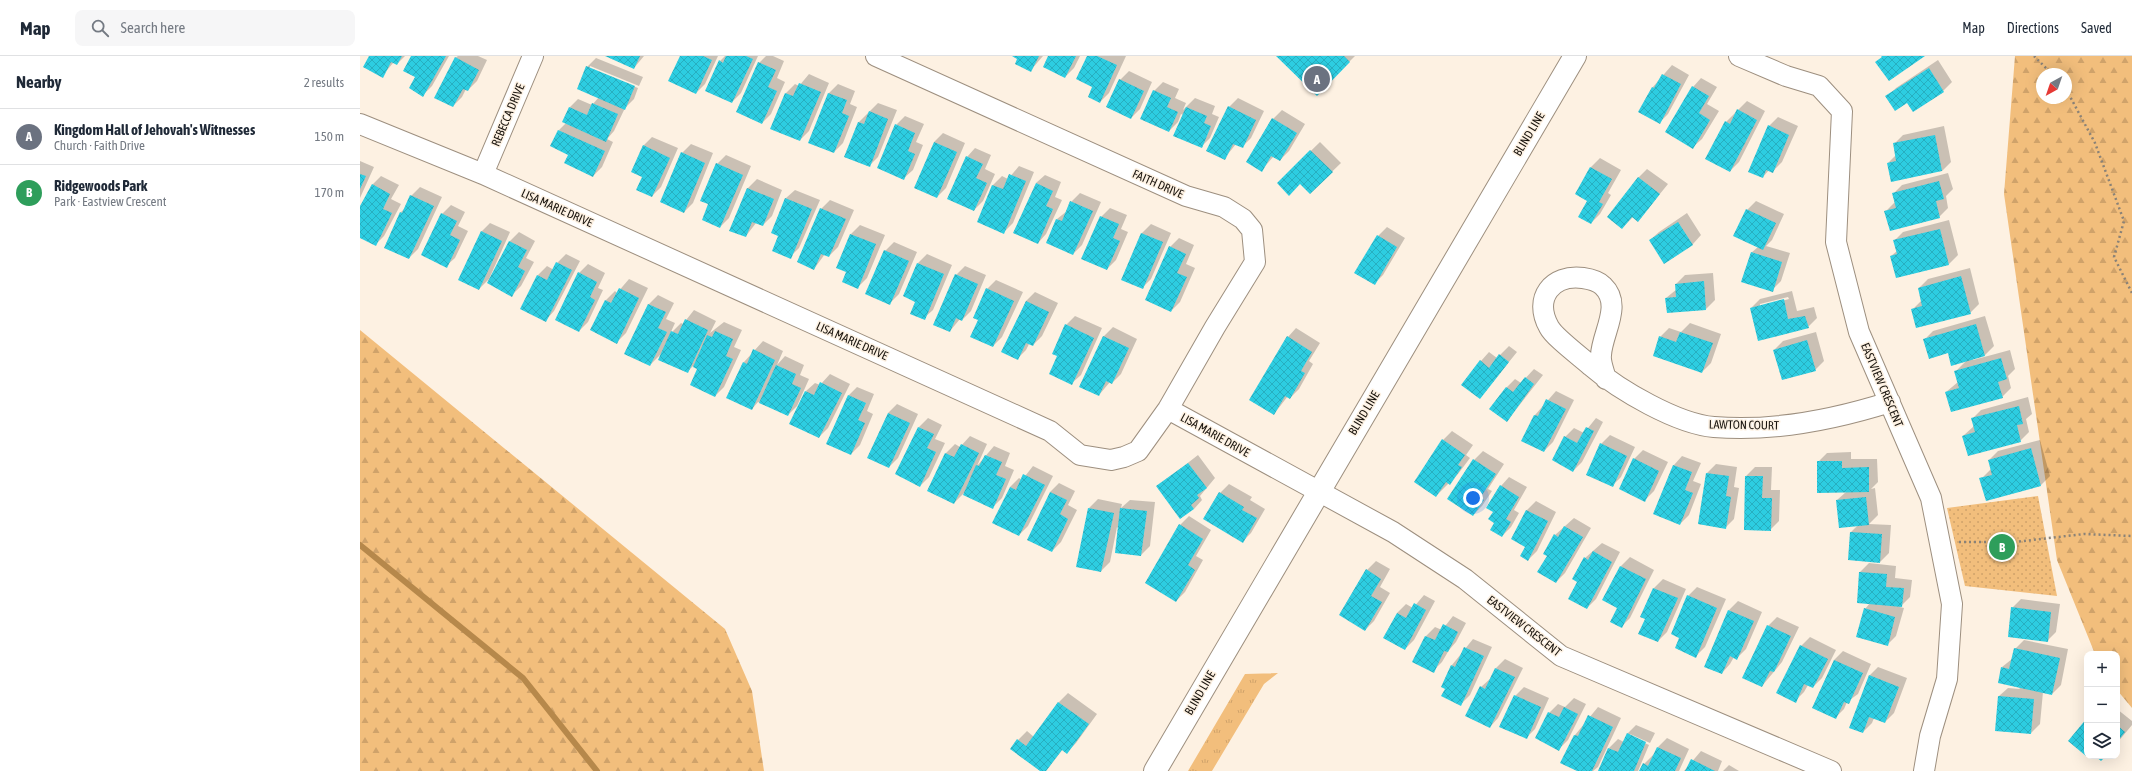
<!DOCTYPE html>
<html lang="en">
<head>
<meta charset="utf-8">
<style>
	:root { --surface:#fff; --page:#f6f6f7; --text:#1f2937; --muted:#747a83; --line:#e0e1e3; --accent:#408690 }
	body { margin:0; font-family:"Asap Condensed",sans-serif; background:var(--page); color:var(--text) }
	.controls { position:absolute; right:12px; bottom:12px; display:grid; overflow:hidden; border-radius:8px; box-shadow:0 4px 16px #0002 }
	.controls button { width:36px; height:36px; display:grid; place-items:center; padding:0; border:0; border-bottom:1px solid var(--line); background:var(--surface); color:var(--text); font:20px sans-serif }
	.compass { position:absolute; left:1676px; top:12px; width:36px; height:36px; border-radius:50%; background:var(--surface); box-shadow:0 4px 16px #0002; rotate:220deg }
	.you { position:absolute; left:1113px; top:442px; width:14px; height:14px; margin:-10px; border:3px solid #fff; border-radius:50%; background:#1a73e8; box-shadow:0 0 0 6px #1a73e833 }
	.badge { display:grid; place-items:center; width:26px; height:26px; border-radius:50%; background:var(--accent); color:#fff; font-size:13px; font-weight:700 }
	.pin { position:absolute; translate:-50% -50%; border:2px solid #fff; box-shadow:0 1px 4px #0006 }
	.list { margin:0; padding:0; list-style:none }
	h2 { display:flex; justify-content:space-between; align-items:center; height:52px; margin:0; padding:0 16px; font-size:17px }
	h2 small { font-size:13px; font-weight:400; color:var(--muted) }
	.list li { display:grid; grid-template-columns:26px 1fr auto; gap:12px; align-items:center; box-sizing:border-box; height:56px; padding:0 16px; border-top:1px solid var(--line) }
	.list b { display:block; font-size:15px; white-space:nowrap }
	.list p { margin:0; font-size:13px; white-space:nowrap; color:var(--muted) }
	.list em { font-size:13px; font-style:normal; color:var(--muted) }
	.icon { flex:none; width:22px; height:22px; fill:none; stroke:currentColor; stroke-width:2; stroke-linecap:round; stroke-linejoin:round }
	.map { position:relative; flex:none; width:1772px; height:715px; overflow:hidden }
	header { display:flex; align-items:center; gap:24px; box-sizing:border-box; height:56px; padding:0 20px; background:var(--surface); border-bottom:1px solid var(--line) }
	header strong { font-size:19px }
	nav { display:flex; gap:22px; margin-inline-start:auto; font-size:14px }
	.search { width:280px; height:36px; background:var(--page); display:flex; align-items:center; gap:10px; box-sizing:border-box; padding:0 14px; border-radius:8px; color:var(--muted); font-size:15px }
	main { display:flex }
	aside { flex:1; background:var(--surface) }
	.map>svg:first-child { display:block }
	.grass { fill:url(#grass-tufts) }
	.forest { fill:url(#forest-firs); fill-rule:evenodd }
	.park { fill:url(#park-dots) }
	.shadow { fill:#0003; fill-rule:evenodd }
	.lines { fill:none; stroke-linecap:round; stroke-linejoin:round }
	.stream { stroke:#b6884b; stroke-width:6 }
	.building { fill:url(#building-cross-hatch) }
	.street-casing { stroke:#9d8f7f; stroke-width:22 }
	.secondary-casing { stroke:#9d8f7f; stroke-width:24 }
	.path { stroke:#8a8277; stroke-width:2.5; stroke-dasharray:2 3; stroke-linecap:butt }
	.street { stroke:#fff; stroke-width:20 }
	.secondary { stroke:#fff; stroke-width:22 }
	.labels { text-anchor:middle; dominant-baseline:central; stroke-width:3; stroke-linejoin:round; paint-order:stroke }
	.street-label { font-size:12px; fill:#18130d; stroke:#fdf1e2 }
</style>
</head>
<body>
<header>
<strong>Map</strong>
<div class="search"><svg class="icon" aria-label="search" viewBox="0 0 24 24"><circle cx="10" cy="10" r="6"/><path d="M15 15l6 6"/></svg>Search here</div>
<nav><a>Map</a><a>Directions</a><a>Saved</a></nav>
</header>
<main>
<aside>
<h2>Nearby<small>2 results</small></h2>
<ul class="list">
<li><span class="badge" style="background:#6b7280">A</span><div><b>Kingdom Hall of Jehovah's Witnesses</b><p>Church · Faith Drive</p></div><em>150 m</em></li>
<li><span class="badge" style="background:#2e9e5b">B</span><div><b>Ridgewoods Park</b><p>Park · Eastview Crescent</p></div><em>170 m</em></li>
</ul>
</aside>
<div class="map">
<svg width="1772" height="715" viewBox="0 0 1772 715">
	<defs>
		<pattern id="grass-tufts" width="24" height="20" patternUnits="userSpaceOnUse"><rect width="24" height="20" fill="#f2be7c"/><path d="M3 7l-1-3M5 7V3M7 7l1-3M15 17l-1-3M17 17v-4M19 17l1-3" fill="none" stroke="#cfa26a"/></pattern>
		<pattern id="forest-firs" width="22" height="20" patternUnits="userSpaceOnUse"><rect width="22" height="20" fill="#f2be7c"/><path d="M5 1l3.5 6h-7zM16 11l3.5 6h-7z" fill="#cfa26a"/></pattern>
		<pattern id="park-dots" width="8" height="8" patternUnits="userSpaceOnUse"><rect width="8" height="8" fill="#f2be7c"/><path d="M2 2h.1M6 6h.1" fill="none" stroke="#cfa26a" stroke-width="1.8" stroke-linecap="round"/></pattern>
		<pattern id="building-cross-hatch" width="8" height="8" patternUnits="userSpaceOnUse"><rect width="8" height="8" fill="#2dcde1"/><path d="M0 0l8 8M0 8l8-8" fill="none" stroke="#27afc0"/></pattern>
	</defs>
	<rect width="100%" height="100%" fill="#fdf1e2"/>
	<!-- grass -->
	<path class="grass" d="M918 617 904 628 852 715H828L885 618Z"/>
	<!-- forest -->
	<path class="forest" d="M1655 0H1772V652L1757 634V598H1735L1697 504 1644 138ZM1682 18H1706V42H1682Z
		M0 274 365 573 392 635 404 715H0Z"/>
	<!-- park -->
	<path class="park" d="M1678 440 1697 540 1605 530 1587 452Z"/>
	<!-- shadow -->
	<path class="shadow" d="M10 0H45L37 8 34 6 22 20Z
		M52 0H89L72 30 63 39 56 21Z
		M98 0H118L127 4 117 25 108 34 106 33 102 41 93 50 95 2Z
		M247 0H284L274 12Z
		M321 0H358L345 28 336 37Z
		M365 0H398L381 37 372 46 360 5Z
		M406 0H413L424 5 417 22 425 26 411 58 402 67 399 7Z
		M654 0H683L671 14Z
		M689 0H720L714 12 705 21Z
		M728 0H766L749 37 740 46 733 30Z
		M918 0H995L957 38Z
		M236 2 283 21 279 30 230 10V13L278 32 274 43 265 52 254 75 247 83 253 86 242 111 233 120 210 98 199 74 206 67 209 52 218 43 232 49 239 41 227 11Z
		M1578 4 1592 26 1583 35 1553 55 1548 46 1527 41 1536 32Z
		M1312 9 1329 19 1308 58 1299 67 1292 32Z
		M769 15 792 26 780 53 771 62 760 24Z
		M449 18 469 27 449 75 440 84 426 37 435 28 439 30Z
		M1341 22 1357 31 1347 48 1359 55 1342 83 1333 91V31Z
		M803 26 819 33 815 42 826 47 823 54 835 42 855 50 852 58 859 61 850 82 841 91 823 59 821 58 818 66 809 75 794 35Z
		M478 28 495 35 490 48 497 51 483 87 474 96 449 86 469 37Z
		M878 42 904 55 891 82 882 91 876 88 864 103 869 51Z
		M1387 45 1405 55 1379 106 1370 115 1366 66Z
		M518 47 537 54 518 101 509 110 485 101 499 66Z
		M922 54 945 68 929 95 920 104 914 100 901 115 913 63Z
		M545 60 564 68 556 86 563 89 553 114 544 122 536 69Z
		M1418 61 1438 70 1422 106 1413 115 1409 114 1403 121 1409 70Z
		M1584 70 1591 106 1582 115 1528 107 1536 99 1534 88 1543 79Z
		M583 77 605 87 586 132 577 141 574 86Z
		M292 81 318 92 301 131 292 140 283 121V90Z
		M960 86 981 107 950 137 940 127H918Z
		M331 88 353 97 333 147 324 156 322 97Z
		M615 92 631 99 625 113 635 118 623 145 614 154 607 101Z
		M366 99 391 110 369 162 360 171 357 108Z
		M1240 102 1261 114 1248 137 1251 139 1240 158 1231 167 1229 145 1216 137 1231 111Z
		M0 105 14 111 0 142Z
		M659 110 674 116 653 167 644 176 618 166 633 129 642 120 648 123Z
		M1287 113 1308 128 1278 165 1273 161 1262 172 1278 122Z
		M1588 117 1593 133 1586 140 1588 152 1579 161 1526 155 1535 146 1533 138 1542 129Z
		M685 119 701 126 695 141 702 144 686 178 678 187 676 127Z
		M21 120 39 129 31 143 41 148 24 180 15 189 0 180V153L12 129Z
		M397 123 422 134 412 160 403 169 396 167 386 180 370 174 388 132Z
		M60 131 82 141 58 193 49 202 40 157 46 151 51 140Z
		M435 134 460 144 439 192 430 201 420 179 412 176 426 142Z
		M720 137 741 146 722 189 713 198 697 163 707 155 711 146Z
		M470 144 494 154 478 191 469 200 465 198 454 213 461 153Z
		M1396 145 1424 158 1412 184 1406 190 1430 197 1421 225 1412 234 1391 197 1398 191 1387 154Z
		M91 149 105 156 98 170 108 175 95 202 86 210 82 158Z
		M750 152 767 159 761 173 768 176 756 204 747 213 741 161Z
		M1327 157 1341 179 1333 188 1305 206 1290 184 1299 176Z
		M1589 164 1598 199 1589 208 1537 221 1531 200 1537 195 1534 185 1543 176Z
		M130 167 150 176 129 223 119 233 121 176Z
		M791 168 811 177 791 223 782 232 762 223 782 177Z
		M500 169 525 179 507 222 498 231 487 215 478 211 491 178Z
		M1027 171 1045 182 1023 219 1014 228 1018 180Z
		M159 176 175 185 166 202 174 206 161 230 152 239 128 227 150 185Z
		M819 182 834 189 826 208 835 212 820 246 811 255 810 191Z
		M534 186 557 196 539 238 530 247 507 237 525 195Z
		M206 198 220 205 194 255 186 264 162 252 178 219 187 210 194 214 197 207Z
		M567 198 592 209 573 254 564 262 556 245 544 240 558 207Z
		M228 208 245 217 238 232 243 234 228 266 219 275V217Z
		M605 210 626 219 611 255 602 264 600 263 590 275 596 219Z
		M1610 212 1619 248 1610 257 1552 254 1561 245 1559 232 1568 223Z
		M1353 217 1355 244 1346 253 1306 242 1317 233 1316 228 1325 219Z
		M269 223 288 232 266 277 257 286 232 274 246 244 255 235 257 237Z
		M636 224 663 236 642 281 633 290 619 263 627 233Z
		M1432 235 1437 255 1454 251 1457 262 1448 271 1391 252 1400 243ZM1428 241 1429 243 1400 250V248Z
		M675 236 698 247 682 280 673 289 669 288 666 294 657 303 643 296 666 245Z
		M298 239 314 247 306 263 315 267 310 278 321 267 323 268 334 254 356 265 350 277 364 266 382 274 374 291 381 294 364 331 355 340 339 312 333 310 327 316 302 297 290 309 289 248Z
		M715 260 742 272 721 319 712 327 698 300 706 269Z
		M1625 260 1634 290 1625 299 1613 302V304L1650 294 1655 313 1648 320 1651 332 1642 341 1586 336 1598 326 1595 316 1607 304 1564 284 1573 275Z
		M1330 267 1361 278 1351 307 1342 316 1300 281 1309 272 1321 276Z
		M753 271 777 283 761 318 752 327 750 326 739 339 721 330 744 280Z
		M936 272 960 287 949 305 953 308 939 333 930 342 928 340 914 358 928 281Z
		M1456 276 1464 305 1455 314 1414 294 1423 285Z
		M403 285 423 295 417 309 425 300 444 309 440 319 449 323 437 350 428 359 398 346 392 353 368 342 384 306Z
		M1149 290 1157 296 1120 342 1121 305 1129 296 1137 302Z
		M1174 313 1183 319 1147 365 1146 332 1155 323 1161 327Z
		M470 318 490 328 468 372 459 381 446 335 455 327 460 329Z
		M497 331 514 338 507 355 513 358 500 389 491 398 488 340Z
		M1196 335 1214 344 1193 386 1184 395 1175 359Z
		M1668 341 1672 358 1666 363 1669 376 1660 385 1603 380 1614 370 1612 363 1621 354Z
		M537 348 558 358 538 402 529 411 528 357Z
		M568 362 582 369 575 383 585 387 569 421 560 430 537 418 559 371Z
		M1236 362 1243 366 1222 406 1213 415 1205 381 1214 372 1224 377Z
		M1092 375 1113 389 1106 399 1110 402 1098 418 1076 440 1083 384Z
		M1250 379 1275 391 1261 421 1252 430 1241 388Z
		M610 380 627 388 617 410 634 390 650 397 645 410 654 414 642 442 633 451 606 435 594 447 568 434 586 397 595 388 600 391Z
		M1680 384 1690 420 1681 429 1621 423 1631 413 1629 404 1638 395Z
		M1283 394 1308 406 1294 435 1285 444 1274 403Z
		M1123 395 1144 408 1128 433 1132 435 1122 450 1113 459 1089 443 1114 404Z
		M1491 396V403H1517L1518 426 1511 433 1515 432 1518 459 1509 468 1531 469 1529 497 1520 506 1491 476 1498 469 1477 444 1486 436 1458 406 1467 397Z
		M838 399 855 422 840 440 842 444 834 453 798 430Z
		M1322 400 1341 407 1333 425 1341 428 1329 459 1320 468 1294 458 1314 409Z
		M1356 408 1377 411 1374 431 1379 432 1374 463 1365 472 1339 468 1347 417Z
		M673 410 693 420 668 470 659 479 650 431 659 422 662 424Z
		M1395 411H1412L1411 434H1420L1419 465 1410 474 1385 473 1386 420Z
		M1149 421 1167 431 1154 454 1159 457 1151 471 1142 480 1135 466 1134 455 1141 430Z
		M699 427 715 435 708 449 717 454 701 486 692 495 690 436Z
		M869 428 892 441 890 444 905 453 891 477 882 486 860 437Z
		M738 443 762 448 761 452 770 444 795 446 790 490 781 499 757 471 750 506 741 515 717 510 729 452Z
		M1176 445 1196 456 1177 495 1168 504 1166 490 1152 483 1167 454Z
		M829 460 851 474 836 500 843 504 825 536 816 545 820 469Z
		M1214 462 1231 472 1205 517 1196 526 1188 500 1195 479Z
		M1242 487 1260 496 1236 543 1227 552 1218 525 1225 502Z
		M1270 501 1294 514 1270 562 1261 571 1259 551 1261 510Z
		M1016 505 1030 513 1020 531 1030 537 1014 565 1005 574 1007 514Z
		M1509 507 1536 510 1535 522 1552 524 1550 541 1540 551 1544 552 1536 580 1527 589 1505 553 1510 547 1500 516Z
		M1303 523 1326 533 1307 576 1298 585 1286 563 1281 561 1294 532Z
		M1337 531 1366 543 1345 591 1336 600 1321 581 1312 577 1328 540Z
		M1064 539 1075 545 1054 584 1045 593 1037 557 1046 548 1053 552Z
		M1661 543 1700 548 1696 576 1687 585 1652 552Z
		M1378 545 1402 556 1386 593 1377 602 1374 601 1370 608 1362 617 1345 610 1369 554Z
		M1093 560 1106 567 1096 586 1089 594 1082 606 1073 615 1053 606 1066 580 1075 571 1082 574Z
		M1417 561 1439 571 1422 606 1402 630 1408 570Z
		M1450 581 1476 594 1462 622 1453 631 1448 629 1444 636 1435 645 1441 590Z
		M1113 583 1132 591 1110 639 1101 648 1086 632 1092 609Z
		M1664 584 1708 593 1701 629 1692 638 1683 636 1680 668 1671 677 1639 640 1648 632 1660 633 1642 611 1652 603 1655 593Z
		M1483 595 1511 608 1498 638 1487 646 1484 653 1475 662 1453 651 1474 604Z
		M1145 603 1163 612 1138 662 1130 671 1107 660 1121 631 1131 622 1136 612Z
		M1518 611 1547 622 1534 657 1525 666 1514 662 1512 667 1503 676 1509 620Z
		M1164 631 1189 642 1175 673 1166 682 1155 640Z
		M708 637 737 658 716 687 707 696 703 693 686 715H681L658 684 667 675 674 681 699 646Z
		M1214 642 1226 648 1208 684 1199 693 1189 657 1198 648 1205 651Z
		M1238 651 1261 662 1238 711 1233 715H1219L1202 706 1215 679Z
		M1757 653 1772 665V669L1757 687Z
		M1276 669 1295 677 1290 687 1270 678V680L1289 689 1278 715H1239L1249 692 1258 683 1264 686 1267 678Z
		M1307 682 1329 693 1319 715H1280L1284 708 1293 699 1294 700 1298 691Z
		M1341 695 1362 705 1358 715H1324Z
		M1369 709 1379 715H1363Z"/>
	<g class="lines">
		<!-- stream -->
		<path class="stream" d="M0 489 163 622 237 715"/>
	</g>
	<!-- building -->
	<path class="building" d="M9 0H42L37 9 31 6 23 22 3 11Z
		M51 0H86L63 41 49 32 55 21 43 15Z
		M245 0H280L274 13Z
		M320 0H343L352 4 336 38 308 25Z
		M366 0H386L393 3 372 47 345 35 359 4 363 7Z
		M652 0H679L671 16 655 8 657 3Z
		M688 0H716L705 22 683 11Z
		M727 0H737L757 9 740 47 728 41 732 31 716 23Z
		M916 0H984L990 6 957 40Z
		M1521 0H1565L1529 25 1515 6 1522 1Z
		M95 1 119 14 108 35 103 33 93 51 74 42Z
		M398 6 416 14 408 31 417 35 402 68 376 56Z
		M226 10 275 30 265 54 217 33Z
		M1569 12 1584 36 1553 56 1547 47 1535 55 1525 40Z
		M1302 18 1321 28 1300 68 1278 56 1292 31 1294 32Z
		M759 23 784 35 771 63 746 51Z
		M439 27 461 36 440 85 410 73 425 37 433 40Z
		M1332 30 1349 40 1339 57 1350 64 1333 93 1305 76Z
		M793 34 811 42 807 51 818 56 809 76 780 63Z
		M468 37 487 44 482 57 489 60 474 97 448 87Z
		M232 47 258 58 246 86 202 66 209 51 227 59Z
		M868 50 896 64 883 92 873 88 865 104 846 95Z
		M826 51 847 60 844 67 851 70 842 92 813 80Z
		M1377 53 1397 64 1370 116 1345 103 1365 65 1370 68Z
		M509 55 528 63 510 111 484 101 498 66 504 68Z
		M912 62 937 77 920 105 911 100 902 116 886 106Z
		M535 68 555 77 548 95 555 98 544 124 517 112Z
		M1408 69 1429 79 1413 117 1406 114 1403 122 1388 116Z
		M198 74 245 95 233 121 204 107 208 99 190 90Z
		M1575 79 1582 115 1531 126 1527 107 1536 105 1533 87Z
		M574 86 597 96 577 142 554 132Z
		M283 89 310 102 292 141 276 134 282 121 271 116Z
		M950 94 973 116 950 138 940 128 929 140 917 127Z
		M321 96 345 107 324 157 300 146Z
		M606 100 623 108 616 122 627 127 614 155 587 143Z
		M356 107 383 119 360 172 342 164 348 148 340 145Z
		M1230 111 1252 123 1239 146 1243 148 1231 168 1218 161 1227 145 1215 138Z
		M0 118 6 120 0 133Z
		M649 118 666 125 644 178 617 166 632 129 643 133Z
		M1278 121 1300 138 1278 166 1272 161 1262 173 1247 161Z
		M1579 125 1584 143 1576 145 1580 162 1530 175 1524 155 1536 152 1532 137Z
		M676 127 693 135 686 150 693 153 678 188 653 177Z
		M12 128 30 138 23 153 32 157 16 190 0 182V150Z
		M387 132 414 143 403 170 392 166 386 181 369 175Z
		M50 139 74 150 49 203 24 192 40 156 42 157Z
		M425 142 452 153 431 203 412 195 418 180 411 177Z
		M710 145 733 155 713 199 686 187 696 163 702 165Z
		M460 152 486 163 469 201 461 198 454 214 437 206Z
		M1386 153 1416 167 1403 194 1373 180Z
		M81 157 97 165 90 179 100 184 87 212 61 199Z
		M740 160 759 168 753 182 760 185 747 214 721 203Z
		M1318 166 1333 189 1304 208 1289 184Z
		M1580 173 1589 209 1536 222 1530 200 1537 198 1533 184Z
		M121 175 142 185 119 234 98 224Z
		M781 177 803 186 783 233 761 224Z
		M490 178 516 188 498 233 482 226 486 216 476 212Z
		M1017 179 1037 191 1015 229 994 217Z
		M149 185 167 194 158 211 165 215 152 241 127 227Z
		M809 190 826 198 817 217 827 221 811 256 785 244Z
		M524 194 549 205 530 249 505 238Z
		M1391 196 1422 206 1413 236 1381 226Z
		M196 206 212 214 186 266 160 253 177 219 187 224Z
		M557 207 584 218 565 264 550 258 555 246 543 240Z
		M218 216 237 226 230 241 235 244 219 276 195 264Z
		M595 218 618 228 602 265 596 262 590 276 573 269Z
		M1601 220 1611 258 1556 272 1551 253 1562 250 1558 232Z
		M1344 225 1346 254 1307 257 1305 242 1316 241 1315 228Z
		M259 232 279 242 257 288 230 274 245 244 251 247Z
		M626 232 654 245 633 291 610 281 618 264 613 262Z
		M1424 243 1428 263 1445 260 1449 272 1398 285 1390 252Z
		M666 245 689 256 673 290 666 287 658 304 641 296Z
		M288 248 306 256 298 272 307 276 290 310 264 298Z
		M325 263 348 274 328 317 298 304 311 275 318 278Z
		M705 268 734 282 712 329 689 318 697 300 692 298Z
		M1616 268 1625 300 1591 310 1588 297 1569 303 1563 283Z
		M355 275 373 283 366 300 373 303 355 341 330 329 337 313 333 311 347 279 352 281Z
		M1320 276 1353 287 1342 317 1293 300 1299 280 1316 286Z
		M743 280 769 292 752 328 746 325 739 340 719 331Z
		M927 280 952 296 941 315 945 317 930 343 925 340 914 359 889 344Z
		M1447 284 1456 315 1422 324 1413 294Z
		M393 293 415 304 392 354 366 342 383 306 387 308Z
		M1139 298 1149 306 1120 343 1101 329 1120 304 1129 312Z
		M1641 302 1647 323 1638 326 1643 342 1591 356 1585 336 1599 332 1594 315Z
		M416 309 436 318 432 328 441 332 428 360 399 347Z
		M1165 321 1174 328 1147 366 1129 353 1146 331 1153 336Z
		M460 326 482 337 459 382 429 368 445 335 454 339Z
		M488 339 506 347 498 364 505 367 491 399 466 388Z
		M1186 343 1206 353 1184 396 1161 385 1174 359 1178 360Z
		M1659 350 1663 368 1657 369 1661 386 1608 400 1602 380 1615 376 1611 362Z
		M528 357 550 367 529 412 507 402Z
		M558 371 574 378 567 392 576 396 560 431 535 418Z
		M1226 371 1234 375 1213 416 1192 404 1204 380 1217 387Z
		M1082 383 1105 399 1098 409 1102 411 1090 429 1086 426 1076 441 1054 426Z
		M1240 387 1267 400 1253 431 1226 419Z
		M601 388 619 397 594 448 567 435 585 397 594 401Z
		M1671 392 1681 430 1626 445 1619 422 1632 419 1628 404Z
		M625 399 642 406 636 419 646 423 633 453 603 439 616 409 619 410Z
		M1273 402 1299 415 1285 446 1259 433Z
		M1113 403 1136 418 1120 442 1124 444 1113 460 1087 443Z
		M1457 405H1482V412L1509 411V436L1457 437Z
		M828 407 847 432 837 439 839 442 831 449 834 453 820 463 796 430Z
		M1313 409 1332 416 1325 434 1333 437 1320 469 1293 458Z
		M1346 417 1369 420 1366 440 1371 441 1366 473 1338 468Z
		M663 418 685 429 659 480 632 467 650 431 656 434Z
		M1385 420H1403L1402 442H1412L1411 475 1384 474Z
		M1140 429 1159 441 1146 463 1151 466 1142 481 1130 474 1134 467 1128 463 1133 456 1126 452Z
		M690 436 707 444 700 458 708 463 692 496 667 484Z
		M859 436 884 451 882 454 897 462 883 487 843 463Z
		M1506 441 1509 469 1479 472 1476 444Z
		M728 452 754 457 741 516 716 511Z
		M760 452 787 455 781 500 755 497Z
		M1166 454 1188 465 1168 505 1160 500 1165 491 1151 483Z
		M819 468 843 483 828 509 835 514 816 546 785 527Z
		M1204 470 1223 481 1196 527 1177 516 1187 500 1183 498 1194 478 1198 481Z
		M1490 476 1522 478 1520 507 1488 504Z
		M1233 495 1252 506 1227 553 1208 543 1217 526 1212 523 1224 501 1228 504Z
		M1260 510 1286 523 1262 572 1250 566 1257 552 1242 544Z
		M1006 513 1021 523 1011 540 1022 546 1005 575 979 559Z
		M1499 516 1527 518 1526 531 1544 532 1542 551 1497 547Z
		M1293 532 1318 542 1298 586 1278 578 1285 563 1280 561Z
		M1327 539 1357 552 1336 602 1315 592 1319 582 1311 578Z
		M1054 547 1066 554 1045 594 1023 582 1037 557 1046 562Z
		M1651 551 1691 556 1688 586 1648 581Z
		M1504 552 1535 561 1528 590 1496 581Z
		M1368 554 1394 565 1377 604 1370 600 1362 618 1344 611Z
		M1083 568 1098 576 1088 596 1084 595 1074 617 1052 606 1065 580 1075 584Z
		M1407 569 1431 580 1414 616 1410 615 1402 631 1382 622Z
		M1440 589 1468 603 1453 632 1444 628 1436 647 1416 637Z
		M1104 591 1124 600 1101 650 1081 640 1085 633 1081 631 1091 609 1095 611Z
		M1654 592 1700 602 1692 639 1638 627 1641 611 1649 613Z
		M1474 604 1503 617 1489 648 1484 646 1476 663 1452 652Z
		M1135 612 1155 621 1130 672 1105 660 1120 630 1125 633Z
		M1509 619 1539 631 1525 667 1509 661 1503 677 1489 672Z
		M1154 639 1181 651 1167 683 1139 671Z
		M1638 640 1674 643 1671 678 1635 675Z
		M698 646 729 668 707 698 702 694 686 715H680L650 693 657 683 666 690Z
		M1204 651 1218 658 1199 695 1175 682 1188 656 1199 661Z
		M1228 659 1253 671 1232 715H1217L1200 707 1214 679 1218 680Z
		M1727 662V698L1726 700 1708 685Z
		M1757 669 1765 676 1757 686Z
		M1267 677 1286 686 1274 715H1238L1248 692 1258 696Z
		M1297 691 1321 702 1315 715H1279L1283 707 1288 710Z
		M1735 700H1746L1741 705Z
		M1331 703 1355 715H1325Z"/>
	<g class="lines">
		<!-- street casing -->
		<g class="street-casing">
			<path id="street" d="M1379 0 1426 20 1459 30 1482 55 1476 186 1499 276 1571 442 1592 548 1587 623 1570 680 1564 715
				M0 68 123 118 690 375 720 399 751 404 764 401 778 395 808 353 855 271 895 206 892 174 883 163 864 151 826 140 516 0
				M123 118 173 0
				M1246 323C1244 315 1240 306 1241 299 1242 277 1263 249 1243 230 1238 225 1230 223 1223 222 1192 218 1173 242 1189 271 1194 281 1221 301 1231 310 1259 334 1317 368 1354 371 1414 376 1473 364 1530 346
				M808 353 1033 476 1105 523 1201 600 1471 715"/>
		</g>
		<!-- secondary casing -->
		<g class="secondary-casing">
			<path id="secondary" d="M795 715 1215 0"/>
		</g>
		<!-- path -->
		<path class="path" d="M1674 0 1692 18
			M1706 33 1735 87 1764 165 1754 201 1772 237
			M1599 486H1655L1724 478 1772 480"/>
		<!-- street -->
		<use href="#street" class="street"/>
		<!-- secondary -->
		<use href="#secondary" class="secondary"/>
	</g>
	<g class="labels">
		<!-- street labels -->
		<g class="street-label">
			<text transform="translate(148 59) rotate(-67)">REBECCA DRIVE</text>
			<text transform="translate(1169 78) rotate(-59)">BLIND LINE</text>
			<text transform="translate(798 128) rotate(24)">FAITH DRIVE</text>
			<text transform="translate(197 152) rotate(24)">LISA MARIE DRIVE</text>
			<text transform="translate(492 285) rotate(24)">LISA MARIE DRIVE</text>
			<text transform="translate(1522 329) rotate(67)">EASTVIEW CRESCENT</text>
			<text transform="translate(1004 357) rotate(-59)">BLIND LINE</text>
			<text transform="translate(1384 369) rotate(1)">LAWTON COURT</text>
			<text transform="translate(855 379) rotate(29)">LISA MARIE DRIVE</text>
			<text transform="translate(1164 570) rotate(38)">EASTVIEW CRESCENT</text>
			<text transform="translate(840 637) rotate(-60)">BLIND LINE</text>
		</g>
	</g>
</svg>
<div class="controls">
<button>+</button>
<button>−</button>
<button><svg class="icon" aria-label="layers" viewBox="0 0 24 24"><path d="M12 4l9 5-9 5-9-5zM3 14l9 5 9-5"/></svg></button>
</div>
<svg class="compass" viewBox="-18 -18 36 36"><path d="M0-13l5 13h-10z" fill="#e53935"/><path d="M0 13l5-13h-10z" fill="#747a83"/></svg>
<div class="you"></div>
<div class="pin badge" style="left:957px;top:23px;background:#6b7280">A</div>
<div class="pin badge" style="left:1642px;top:491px;background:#2e9e5b">B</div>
</div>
</main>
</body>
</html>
